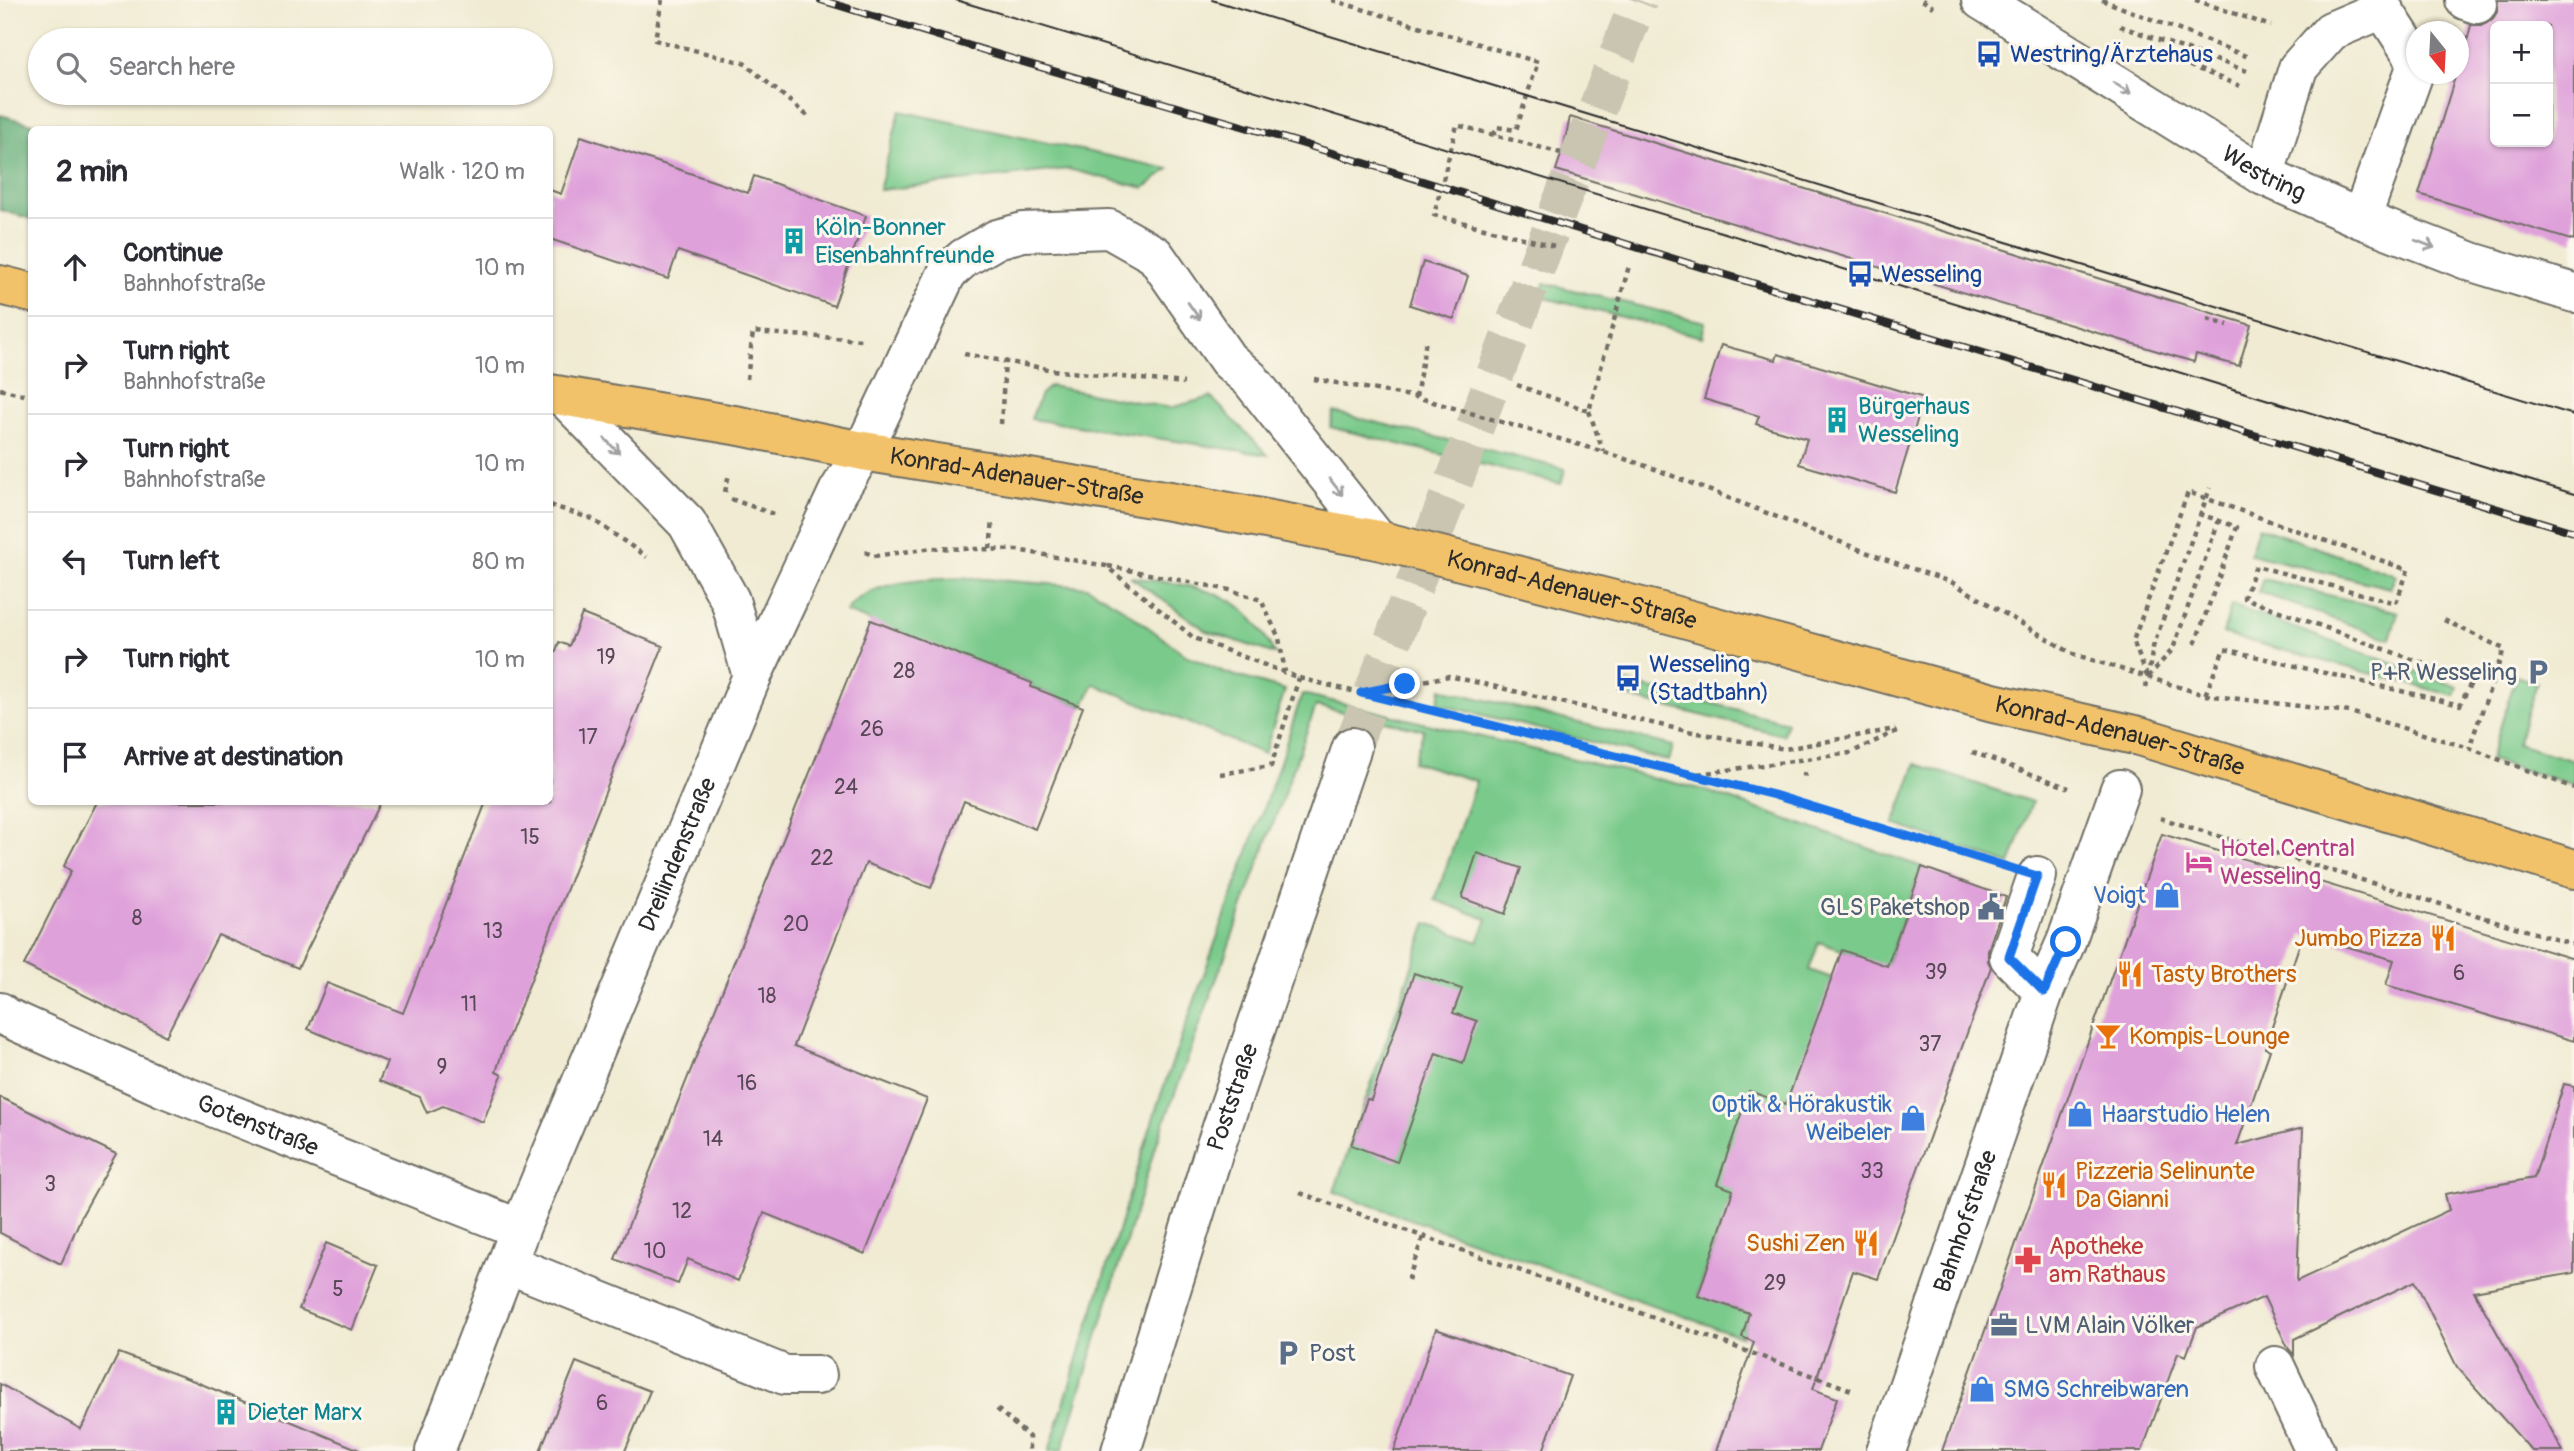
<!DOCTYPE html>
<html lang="en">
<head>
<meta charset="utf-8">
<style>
	:root { --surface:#fff; --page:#f2f2f3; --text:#2b2b33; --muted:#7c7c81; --line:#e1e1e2 }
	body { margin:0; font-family:Pangolin,sans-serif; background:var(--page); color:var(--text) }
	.controls { position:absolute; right:21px; top:21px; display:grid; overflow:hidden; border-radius:10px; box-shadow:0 2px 5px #0004 }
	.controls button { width:63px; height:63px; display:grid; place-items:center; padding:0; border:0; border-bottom:2px solid var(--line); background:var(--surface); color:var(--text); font:35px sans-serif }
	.compass { position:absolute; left:2406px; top:21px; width:63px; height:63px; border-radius:50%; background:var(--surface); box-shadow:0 2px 5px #0004; rotate:162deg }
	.stop { position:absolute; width:21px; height:21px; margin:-16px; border:5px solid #1a73e8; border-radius:50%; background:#fff }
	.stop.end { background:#1a73e8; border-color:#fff; box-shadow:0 2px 7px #0008 }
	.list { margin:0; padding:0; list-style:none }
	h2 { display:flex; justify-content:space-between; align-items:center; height:91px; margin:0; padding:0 28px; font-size:30px }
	h2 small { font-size:23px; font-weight:400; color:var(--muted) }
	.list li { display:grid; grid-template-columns:46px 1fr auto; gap:21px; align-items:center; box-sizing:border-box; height:98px; padding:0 28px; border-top:2px solid var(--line) }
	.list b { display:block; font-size:26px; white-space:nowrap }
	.list p { margin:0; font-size:23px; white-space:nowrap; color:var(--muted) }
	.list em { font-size:23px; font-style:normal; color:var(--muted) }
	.icon { flex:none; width:38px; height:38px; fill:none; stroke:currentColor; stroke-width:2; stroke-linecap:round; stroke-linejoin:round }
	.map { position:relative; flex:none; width:2574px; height:1451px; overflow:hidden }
	.search { position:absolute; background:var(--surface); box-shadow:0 2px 5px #0004; left:28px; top:28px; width:525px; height:77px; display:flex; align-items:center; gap:18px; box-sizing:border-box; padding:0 24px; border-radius:38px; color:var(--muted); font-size:26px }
	.panel { position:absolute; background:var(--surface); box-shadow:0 2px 5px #0004; left:28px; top:126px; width:525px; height:679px; border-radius:10px }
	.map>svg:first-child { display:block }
	.green { fill:#7aca8b; stroke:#527a5b; stroke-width:2 }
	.forest { fill:#63ae77; stroke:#476c51; stroke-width:2 }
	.building { fill:#dfa1da; fill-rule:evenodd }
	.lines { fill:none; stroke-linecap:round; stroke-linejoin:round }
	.minor-tunnel { stroke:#c9c5b1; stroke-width:38; stroke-dasharray:38 19; stroke-linecap:butt }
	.minor-casing { stroke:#706e65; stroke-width:42 }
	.major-casing { stroke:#706e65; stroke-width:42 }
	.path { stroke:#706e65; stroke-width:4.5; stroke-dasharray:5 5; stroke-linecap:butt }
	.minor { stroke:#fff; stroke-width:38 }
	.major { stroke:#f2c26a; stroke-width:38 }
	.tram { stroke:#2b2b2b; stroke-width:2 }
	.rail-casing { stroke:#2b2b2b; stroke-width:8 }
	.rail { stroke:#fbf7ec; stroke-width:5; stroke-dasharray:16; stroke-linecap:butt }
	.oneway { stroke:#a0a0a0 }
	.route { stroke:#1a73e8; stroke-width:9 }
	.labels { text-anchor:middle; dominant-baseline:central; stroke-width:6; stroke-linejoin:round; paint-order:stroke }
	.number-label { font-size:21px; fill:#584857 }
	.transit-label { font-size:24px; fill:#164399; stroke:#fbf7ec; text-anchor:start }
	.street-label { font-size:24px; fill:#2b2b2b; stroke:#fbf7ec }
	.culture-label { font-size:24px; fill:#0d838f; stroke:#fbf7ec; text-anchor:start }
	.service-label { font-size:24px; fill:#4e5e75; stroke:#fbf7ec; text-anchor:end }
	.hotel-label { font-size:24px; fill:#b23c85; stroke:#fbf7ec; text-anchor:start }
	.shop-label { font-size:24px; fill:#366cbe; stroke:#fbf7ec; text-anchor:end }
	.food-label { font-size:24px; fill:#c56008; stroke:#fbf7ec; text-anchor:start }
	.health-label { font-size:24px; fill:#be3a42; stroke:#fbf7ec; text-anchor:start }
</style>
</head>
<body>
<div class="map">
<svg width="2574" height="1451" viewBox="0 0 2574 1451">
	<rect width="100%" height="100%" fill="#fbf7ec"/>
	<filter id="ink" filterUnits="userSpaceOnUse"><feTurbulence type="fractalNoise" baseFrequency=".0143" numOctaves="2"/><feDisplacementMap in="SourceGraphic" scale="14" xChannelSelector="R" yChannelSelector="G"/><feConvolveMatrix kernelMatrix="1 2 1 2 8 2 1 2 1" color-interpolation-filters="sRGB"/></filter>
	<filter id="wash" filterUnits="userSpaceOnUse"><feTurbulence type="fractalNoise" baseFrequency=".00686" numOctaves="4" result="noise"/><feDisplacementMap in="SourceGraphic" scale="28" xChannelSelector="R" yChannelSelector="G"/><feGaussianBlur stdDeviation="1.57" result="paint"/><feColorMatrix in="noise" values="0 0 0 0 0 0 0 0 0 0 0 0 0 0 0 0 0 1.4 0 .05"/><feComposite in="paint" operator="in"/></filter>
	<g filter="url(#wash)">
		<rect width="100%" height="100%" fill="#f0ebd2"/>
		<!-- green -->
		<path class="green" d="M900 111 1169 169 1144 188 1068 169 879 190Z
			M1544 283 1705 322 1702 337 1541 297Z
			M1050 386 1170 408 1211 397 1268 455 1031 419 1041 394Z
			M1334 412 1565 469 1561 484 1330 427Z
			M2258 527 2396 575 2390 588 2250 554Z
			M1130 577C1162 582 1213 586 1239 606 1256 619 1265 636 1275 654L1207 631Z
			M971 578 1087 587 1121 607 1187 656 1226 673 1285 690 1264 754 1094 684 1083 707 1031 687 1032 683 846 612C867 578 935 579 971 578Z
			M2263 579 2398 612 2390 639 2258 592Z
			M2231 605 2458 687 2455 696 2223 634Z
			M2516 676 2537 683 2517 744 2574 761V785L2490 760Z
			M1625 682 1787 722 1783 735 1622 696Z
			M1441 689 1673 746 1669 761 1438 704Z
			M1302 694 1704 790 1922 867 1881 981 1861 957 1819 942 1809 970 1832 978 1767 1241 1721 1225 1698 1295 1749 1313 1742 1337 1334 1192 1427 923 1478 942 1487 919 1435 900 1476 781 1413 762 1424 730 1316 706 1154 1151 1062 1451H1049L1159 1100 1280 762Z
			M1916 764 2032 802 2010 865 1894 824Z"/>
		<!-- forest -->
		<path class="forest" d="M0 115 51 129 32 130 31 219 0 210Z"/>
		<g id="blocks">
			<!-- building -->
			<path class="building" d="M2498 0H2574V241L2419 194 2456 74H2459L2471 25H2482L2492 20 2497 12ZM2495 26H2548V142H2495Z
				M1570 117 2251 325 2239 366 2196 354 2194 362 1556 170 1563 149Z
				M581 136 748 193 754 176 866 216 834 306 678 251 668 279 550 239V190L561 194Z
				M1423 262 1468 276 1454 319 1410 305Z
				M1721 345 1776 360 1778 354 1924 398 1895 492 1799 464 1807 439 1756 424 1759 416 1704 399Z
				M582 614 663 646 502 1053 496 1072 502 1075 483 1122 443 1106 427 1113 420 1097 379 1081 387 1062 308 1029 327 983 403 1013 486 802H550V668L559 642 569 646Z
				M871 620 1032 683 1031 687 1083 707 1035 829 964 801 931 888 866 863 820 978 794 1046 927 1099 865 1254 764 1213 738 1281 688 1259 678 1284 615 1259Z
				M97 802H381L298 968 218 935 166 1036 24 965 71 871 64 866Z
				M2162 834 2574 959V1041L2386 985 2394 960 2303 934 2265 1048 2270 1050 2237 1145 2303 1128 2297 1281 2449 1210 2445 1194 2534 1178 2564 1084 2574 1086V1273L2474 1291 2563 1451H2532L2457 1367 2415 1281 2294 1339V1355L2288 1348 2264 1297 2197 1327 2186 1356 2178 1353 2142 1451H1942Z
				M1477 853 1521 868 1505 914 1462 898Z
				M1922 867 2006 897 1988 950V961L1991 967 1878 1279 1853 1271 1813 1389 1837 1398 1818 1451H1716L1754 1342 1742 1337 1749 1313 1698 1296 1733 1190 1717 1184 1749 1091 1786 1104 1842 950 1887 966Z
				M1414 973 1462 989 1453 1013 1477 1021 1463 1063 1436 1053 1397 1162 1351 1145 1367 1099 1371 1100Z
				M0 1097 116 1154 82 1215 61 1264 0 1233Z
				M326 1243 378 1265 352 1330 299 1309Z
				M1436 1329 1570 1376 1543 1451H1394Z
				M119 1353 194 1381 362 1451H0V1384L81 1429Z
				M576 1362 650 1391 625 1451H540Z"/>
		</g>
	</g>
	<g filter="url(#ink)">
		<use href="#blocks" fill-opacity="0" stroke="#706e65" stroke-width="2"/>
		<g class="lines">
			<!-- minor-tunnel -->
			<path class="minor-tunnel" d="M1352 747 1639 0"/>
			<!-- minor casing -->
			<g class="minor-casing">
				<g id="minor">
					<path id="s1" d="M1981 0 2264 176 2361 219 2472 262 2574 293"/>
					<path d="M2465 0 2477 4"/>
					<path d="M2383 9 2416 60"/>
					<path d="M2264 176 2298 68 2331 31 2383 9"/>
					<path d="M2361 219 2416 67"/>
					<path d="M564 397 687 523 730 600 752 676"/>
					<path d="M2037 876 2009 957 2044 992"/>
					<path id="s2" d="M0 1012 6 1017 162 1087 520 1229"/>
					<path d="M508 1264 785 1375H817"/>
					<path d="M2275 1366 2315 1451"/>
					<path id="s3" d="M435 1451 520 1229 752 676 838 492 863 451 947 273 964 258 997 239 1023 232 1109 229 1155 255 1228 360 1250 379 1378 540"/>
					<path id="s4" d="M1121 1451 1213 1154 1352 747"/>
					<path id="s5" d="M1886 1451 2044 992 2066 942 2120 789"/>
				</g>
			</g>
			<!-- major casing -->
			<g class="major-casing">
				<g id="major">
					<path d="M0 285 32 293"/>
					<path id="s6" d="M550 394 740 426 863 451 1170 501 1378 540 1669 614 1993 703 2139 736 2574 869"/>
				</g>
			</g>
			<!-- path -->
			<path class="path" d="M662 0 655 40 744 63 810 118
				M1332 0 1538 62 1516 130 1497 127 1494 135
				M1922 0 1933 7
				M2102 0 2251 58
				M2195 0 2271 26
				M2120 26 2247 71
				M2180 62 2240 86
				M1554 246 1434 215 1457 125 1561 153
				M2207 319 2228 325
				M964 354 1059 371 1184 383
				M747 379 753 332 861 340
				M1314 379 1416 397 1604 452 1655 469 1876 556 1953 583 2073 654 2205 695 2350 712 2469 748 2574 788
				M1517 385 1589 411 1629 266
				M0 389 32 397
				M1416 397 1426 340
				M1589 411 1603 451
				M1001 424 1005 362
				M725 492 729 474
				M731 499 776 515
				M550 505 592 519 647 557
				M990 549 993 520
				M865 552 874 556 932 548 1017 550 1106 566 1194 638 1299 678 1774 795 1989 861
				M1108 566 1230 590 1261 600 1279 638 1285 672
				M2444 620 2504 649 2469 748
				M2195 644 2237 527 2200 514
				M2147 676 2133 641 2188 492 2408 570 2396 603 2256 566 2244 598 2472 681 2460 705 2224 649 2205 695
				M2148 677 2173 649 2219 520
				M2146 688 2153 647 2210 488
				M1366 692 1449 676 1682 730 1785 749 1895 729
				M1972 752 2069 788
				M1220 774 1271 766 1299 678
				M1698 774 1850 753 1899 730
				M1802 774 1810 775
				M2160 818 2574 945
				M1300 1193 1714 1339 1854 1391
				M1408 1280 1423 1237
				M997 1409 1029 1437V1451"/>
			<!-- minor -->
			<use href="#minor" class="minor"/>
			<!-- major -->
			<use href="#major" class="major"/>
			<!-- tram -->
			<path class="tram" d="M956 0 1860 274 2574 494
				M1212 0 2574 415"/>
			<!-- rail casing -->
			<g class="rail-casing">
				<path id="rail" d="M821 0 1016 60 1300 143 1723 274 2574 532"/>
			</g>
			<!-- rail -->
			<use href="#rail" class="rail"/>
		</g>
		<!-- one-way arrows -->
		<defs><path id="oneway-shaft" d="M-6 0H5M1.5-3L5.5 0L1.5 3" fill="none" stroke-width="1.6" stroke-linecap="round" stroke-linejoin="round" transform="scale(1.75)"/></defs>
		<g class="oneway">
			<use href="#oneway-shaft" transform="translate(2122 88) rotate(32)"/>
			<use href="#oneway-shaft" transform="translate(2425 244) rotate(21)"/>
			<use href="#oneway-shaft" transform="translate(1194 311) rotate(55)"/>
			<use href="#oneway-shaft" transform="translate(612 446) rotate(46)"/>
			<use href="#oneway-shaft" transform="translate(1336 487) rotate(52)"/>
		</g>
	</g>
	<g class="lines" filter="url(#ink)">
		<!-- route -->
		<path class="route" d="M1405 684 1361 693 1774 795 2037 876 2009 957 2044 992 2066 942"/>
	</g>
	<!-- icons -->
	<defs>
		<g id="bus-bare" transform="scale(2.1)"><path d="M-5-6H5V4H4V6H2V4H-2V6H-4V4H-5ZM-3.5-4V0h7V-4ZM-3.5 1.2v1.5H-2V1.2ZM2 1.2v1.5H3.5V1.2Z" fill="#1a4fb4" stroke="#fbf7ec" stroke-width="2.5" paint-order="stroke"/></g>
		<g id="building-bare" transform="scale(2.1)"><path d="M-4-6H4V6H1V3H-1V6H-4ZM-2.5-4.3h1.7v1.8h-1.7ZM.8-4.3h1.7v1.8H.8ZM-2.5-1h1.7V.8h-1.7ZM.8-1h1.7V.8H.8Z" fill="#0f9aa8" stroke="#fbf7ec" stroke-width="2.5" paint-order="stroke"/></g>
		<g id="parking-bare" transform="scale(2.1)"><path d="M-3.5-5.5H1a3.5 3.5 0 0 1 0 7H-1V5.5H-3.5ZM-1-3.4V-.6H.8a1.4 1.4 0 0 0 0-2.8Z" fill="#5c6f8a" stroke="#fbf7ec" stroke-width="2.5" paint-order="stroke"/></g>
		<g id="hotel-bare" transform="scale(2.1)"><path d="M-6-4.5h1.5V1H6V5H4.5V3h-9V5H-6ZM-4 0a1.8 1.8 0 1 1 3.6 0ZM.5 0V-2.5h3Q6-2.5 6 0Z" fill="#d1479c" stroke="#fbf7ec" stroke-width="2.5" paint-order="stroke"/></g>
		<g id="shop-bare" transform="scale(2.1)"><path d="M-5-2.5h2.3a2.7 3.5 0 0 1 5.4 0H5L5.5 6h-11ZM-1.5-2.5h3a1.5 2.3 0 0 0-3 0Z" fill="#3f7fe0" stroke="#fbf7ec" stroke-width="2.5" paint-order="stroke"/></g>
		<g id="civic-bare" transform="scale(2.1)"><path d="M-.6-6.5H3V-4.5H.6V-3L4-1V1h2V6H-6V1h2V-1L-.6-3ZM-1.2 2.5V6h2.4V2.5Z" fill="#5c6f8a" stroke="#fbf7ec" stroke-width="2.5" paint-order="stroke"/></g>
		<g id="restaurant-bare" transform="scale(2.1)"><path d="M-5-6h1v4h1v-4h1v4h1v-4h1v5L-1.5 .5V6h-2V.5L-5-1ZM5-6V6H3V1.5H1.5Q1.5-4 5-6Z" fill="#e8710a" stroke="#fbf7ec" stroke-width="2.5" paint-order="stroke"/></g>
		<g id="bar-bare" transform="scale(2.1)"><path d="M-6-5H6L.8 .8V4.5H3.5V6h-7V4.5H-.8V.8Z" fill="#e8710a" stroke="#fbf7ec" stroke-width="2.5" paint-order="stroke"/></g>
		<g id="pharmacy-bare" transform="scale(2.1)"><path d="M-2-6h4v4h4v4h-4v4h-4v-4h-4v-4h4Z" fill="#e0444e" stroke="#fbf7ec" stroke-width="2.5" paint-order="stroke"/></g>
		<g id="office-bare" transform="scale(2.1)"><path d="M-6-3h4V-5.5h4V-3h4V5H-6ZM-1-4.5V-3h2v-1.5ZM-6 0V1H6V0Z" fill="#5c6f8a" stroke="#fbf7ec" stroke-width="2.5" paint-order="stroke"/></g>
	</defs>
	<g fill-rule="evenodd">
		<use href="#bus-bare" x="1989" y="54"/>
		<use href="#building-bare" x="794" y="241"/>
		<use href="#bus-bare" x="1860" y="274"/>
		<use href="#building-bare" x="1837" y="420"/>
		<use href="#parking-bare" x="2538" y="672"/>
		<use href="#bus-bare" x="1628" y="678"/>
		<use href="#hotel-bare" x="2199" y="862"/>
		<use href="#shop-bare" x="2167" y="895"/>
		<use href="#civic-bare" x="1991" y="907"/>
		<use href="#restaurant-bare" x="2443" y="938"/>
		<use href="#restaurant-bare" x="2130" y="974"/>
		<use href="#bar-bare" x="2108" y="1036"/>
		<use href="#shop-bare" x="2080" y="1114"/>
		<use href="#shop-bare" x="1913" y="1118"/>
		<use href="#restaurant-bare" x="2054" y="1185"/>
		<use href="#restaurant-bare" x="1866" y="1243"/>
		<use href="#pharmacy-bare" x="2028" y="1260"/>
		<use href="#office-bare" x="2004" y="1325"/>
		<use href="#parking-bare" x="1288" y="1353"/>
		<use href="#shop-bare" x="1982" y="1389"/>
		<use href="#building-bare" x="226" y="1412"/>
	</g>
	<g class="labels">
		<!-- number labels -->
		<g class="number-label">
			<text x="606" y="657">19</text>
			<text x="904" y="671">28</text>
			<text x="872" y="729">26</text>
			<text x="588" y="737">17</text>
			<text x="846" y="787">24</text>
			<text x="530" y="837">15</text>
			<text x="822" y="858">22</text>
			<text x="137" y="918">8</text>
			<text x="796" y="924">20</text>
			<text x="493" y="931">13</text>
			<text x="1936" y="972">39</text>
			<text x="2459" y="973">6</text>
			<text x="767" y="996">18</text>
			<text x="469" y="1004">11</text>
			<text x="1930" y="1044">37</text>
			<text x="442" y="1067">9</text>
			<text x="747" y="1083">16</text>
			<text x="713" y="1139">14</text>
			<text x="1872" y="1171">33</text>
			<text x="50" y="1184">3</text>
			<text x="682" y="1211">12</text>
			<text x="655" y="1251">10</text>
			<text x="1775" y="1283">29</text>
			<text x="338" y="1289">5</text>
			<text x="602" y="1403">6</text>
		</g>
		<!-- transit labels -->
		<g class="transit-label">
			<text x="2010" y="54">Westring/Ärztehaus</text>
			<text x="1881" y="274">Wesseling</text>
			<text x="1649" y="664">Wesseling<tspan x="1649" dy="28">(Stadtbahn)</tspan></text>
		</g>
		<!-- street labels -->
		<g class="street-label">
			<text stroke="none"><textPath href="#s1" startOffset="332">Westring</textPath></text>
			<text stroke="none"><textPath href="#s6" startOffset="474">Konrad-Adenauer-Straße</textPath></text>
			<text stroke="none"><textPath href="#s6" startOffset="1041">Konrad-Adenauer-Straße</textPath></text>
			<text stroke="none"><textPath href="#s6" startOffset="1608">Konrad-Adenauer-Straße</textPath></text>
			<text stroke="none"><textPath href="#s3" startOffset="644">Dreilindenstraße</textPath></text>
			<text stroke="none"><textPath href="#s4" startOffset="371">Poststraße</textPath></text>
			<text stroke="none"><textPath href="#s2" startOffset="282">Gotenstraße</textPath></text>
			<text stroke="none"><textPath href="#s5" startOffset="243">Bahnhofstraße</textPath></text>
		</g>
		<!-- culture labels -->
		<g class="culture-label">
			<text x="815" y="227">Köln-Bonner<tspan x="815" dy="28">Eisenbahnfreunde</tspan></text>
			<text x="1858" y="406">Bürgerhaus<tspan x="1858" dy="28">Wesseling</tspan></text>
			<text x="247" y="1412">Dieter Marx</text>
		</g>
		<!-- service labels -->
		<g class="service-label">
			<text x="2517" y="672">P+R Wesseling</text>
			<text x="1970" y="907">GLS Paketshop</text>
			<text x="2025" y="1325" text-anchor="start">LVM Alain Völker</text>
			<text x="1309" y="1353" text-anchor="start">Post</text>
		</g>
		<!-- hotel labels -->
		<g class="hotel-label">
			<text x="2220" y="848">Hotel Central<tspan x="2220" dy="28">Wesseling</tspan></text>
		</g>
		<!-- shop labels -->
		<g class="shop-label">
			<text x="2146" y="895">Voigt</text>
			<text x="1892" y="1104">Optik &amp; Hörakustik<tspan x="1892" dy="28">Weibeler</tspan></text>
			<text x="2101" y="1114" text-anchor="start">Haarstudio Helen</text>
			<text x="2003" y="1389" text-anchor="start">SMG Schreibwaren</text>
		</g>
		<!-- food labels -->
		<g class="food-label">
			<text x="2422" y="938" text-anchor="end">Jumbo Pizza</text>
			<text x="2151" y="974">Tasty Brothers</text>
			<text x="2129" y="1036">Kompis-Lounge</text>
			<text x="2075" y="1171">Pizzeria Selinunte<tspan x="2075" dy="28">Da Gianni</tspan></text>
			<text x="1845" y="1243" text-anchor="end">Sushi Zen</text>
		</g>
		<!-- health labels -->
		<g class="health-label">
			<text x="2049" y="1246">Apotheke<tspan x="2049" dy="28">am Rathaus</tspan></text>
		</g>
	</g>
</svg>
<div class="controls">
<button>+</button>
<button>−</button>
</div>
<svg class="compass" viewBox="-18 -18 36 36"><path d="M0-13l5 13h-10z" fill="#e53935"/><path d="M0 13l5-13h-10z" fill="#7c7c81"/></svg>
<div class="stop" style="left:2066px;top:942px"></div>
<div class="stop end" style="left:1405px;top:684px"></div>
<div class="search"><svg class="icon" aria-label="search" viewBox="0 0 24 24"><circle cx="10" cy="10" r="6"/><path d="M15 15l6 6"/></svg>Search here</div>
<section class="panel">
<h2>2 min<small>Walk · 120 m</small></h2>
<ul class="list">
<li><svg class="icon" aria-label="ahead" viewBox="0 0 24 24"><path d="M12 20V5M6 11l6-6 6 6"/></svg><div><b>Continue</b><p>Bahnhofstraße</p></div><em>10 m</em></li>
<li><svg class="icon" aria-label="right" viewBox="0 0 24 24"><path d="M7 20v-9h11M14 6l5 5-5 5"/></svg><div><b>Turn right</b><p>Bahnhofstraße</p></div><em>10 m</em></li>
<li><svg class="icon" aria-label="right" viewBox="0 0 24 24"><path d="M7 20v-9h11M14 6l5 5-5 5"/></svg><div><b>Turn right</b><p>Bahnhofstraße</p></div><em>10 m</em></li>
<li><svg class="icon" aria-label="left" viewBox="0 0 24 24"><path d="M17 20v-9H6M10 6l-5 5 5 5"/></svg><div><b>Turn left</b></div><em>80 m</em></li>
<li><svg class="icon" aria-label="right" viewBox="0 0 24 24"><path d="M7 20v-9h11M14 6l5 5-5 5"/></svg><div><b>Turn right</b></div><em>10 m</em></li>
<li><svg class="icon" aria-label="arrive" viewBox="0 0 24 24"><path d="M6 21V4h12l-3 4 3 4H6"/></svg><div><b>Arrive at destination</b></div></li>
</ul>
</section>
</div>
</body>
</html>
